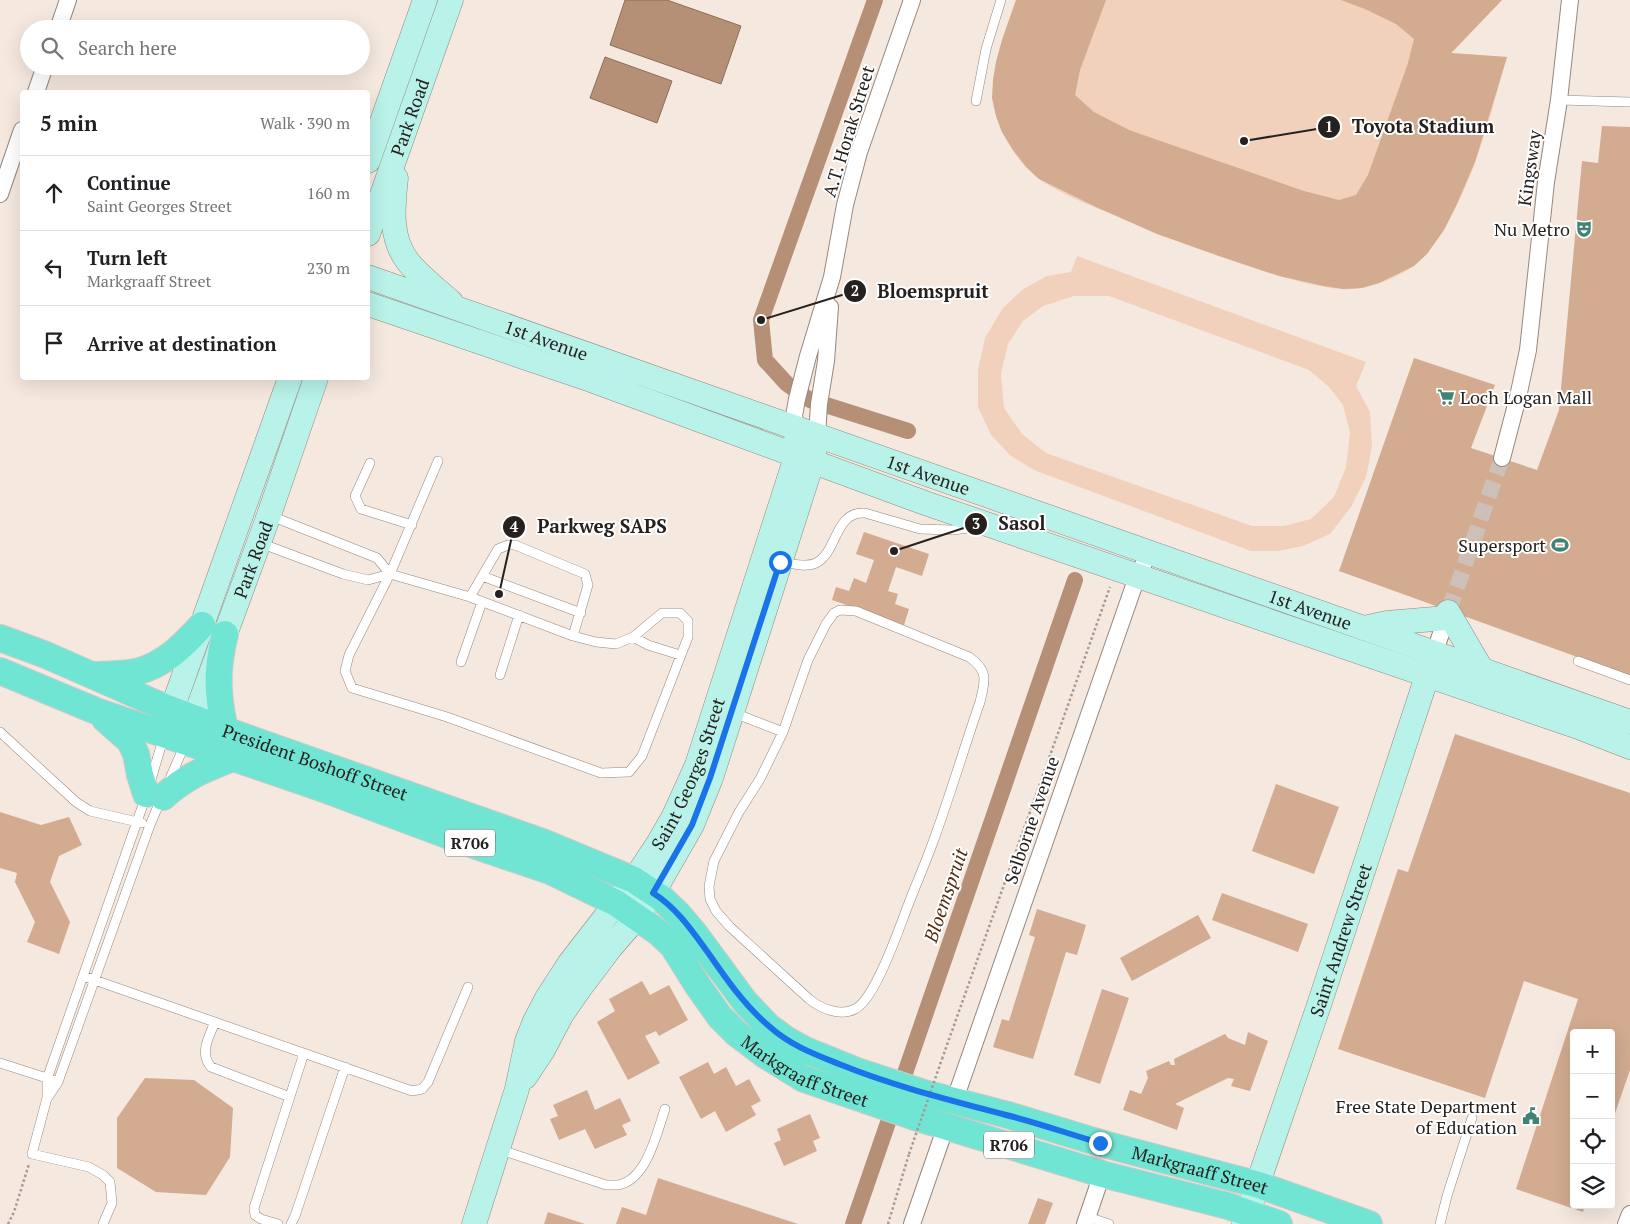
<!DOCTYPE html>
<html lang="en">
<head>
<meta charset="utf-8">
<style>
	:root { --surface:#fff; --page:#f2f2f2; --text:#202124; --muted:#757577; --line:#e0e0e0 }
	body { margin:0; font-family:"PT Serif",serif; background:var(--page); color:var(--text) }
	.controls { position:absolute; right:15px; bottom:15px; display:grid; overflow:hidden; border-radius:5px; box-shadow:0 5px 20px #0002 }
	.controls button { width:45px; height:45px; display:grid; place-items:center; padding:0; border:0; border-bottom:1px solid var(--line); background:var(--surface); color:var(--text); font:25px sans-serif }
	.stop { position:absolute; width:15px; height:15px; margin:-11px; border:4px solid #1a73e8; border-radius:50%; background:#fff }
	.stop.end { background:#1a73e8; border-color:#fff; box-shadow:0 1px 5px #0008 }
	.list { margin:0; padding:0; list-style:none }
	h2 { display:flex; justify-content:space-between; align-items:center; height:65px; margin:0; padding:0 20px; font-size:21px }
	h2 small { font-size:16px; font-weight:400; color:var(--muted) }
	.list li { display:grid; grid-template-columns:32px 1fr auto; gap:15px; align-items:center; box-sizing:border-box; height:75px; padding:0 20px; border-top:1px solid var(--line) }
	.list b { display:block; font-size:19px; white-space:nowrap }
	.list p { margin:0; font-size:16px; white-space:nowrap; color:var(--muted) }
	.list em { font-size:16px; font-style:normal; color:var(--muted) }
	.icon { flex:none; width:28px; height:28px; fill:none; stroke:currentColor; stroke-width:2; stroke-linecap:round; stroke-linejoin:round }
	.map { position:relative; flex:none; width:1630px; height:1224px; overflow:hidden }
	.search { position:absolute; background:var(--surface); box-shadow:0 5px 20px #0002; left:20px; top:20px; width:350px; height:55px; display:flex; align-items:center; gap:12px; box-sizing:border-box; padding:0 18px; border-radius:28px; color:var(--muted); font-size:19px }
	.panel { position:absolute; background:var(--surface); box-shadow:0 5px 20px #0002; left:20px; top:90px; width:350px; height:290px; border-radius:5px }
	.map>svg:first-child { display:block }
	.green { fill:#f1d1bb; fill-rule:evenodd }
	.water { fill:#b59076; stroke:#8a6f5c }
	.lines { fill:none; stroke-linecap:round; stroke-linejoin:round }
	.canal { stroke:#b59076; stroke-width:16 }
	.building { fill:#d2ab90 }
	.street-tunnel { stroke:#ccc0b8; stroke-width:16; stroke-dasharray:16 8; stroke-linecap:butt }
	.lane-casing { stroke:#94887f; stroke-width:10 }
	.street-casing { stroke:#94887f; stroke-width:18 }
	.secondary-casing { stroke:#94887f; stroke-width:25 }
	.primary-casing { stroke:#cbcac9; stroke-width:28 }
	.path { stroke:#a59b94; stroke-width:2.5; stroke-dasharray:2.5 2.5; stroke-linecap:butt }
	.lane { stroke:#fff; stroke-width:9 }
	.street { stroke:#fff; stroke-width:16 }
	.secondary { stroke:#b8f2e9; stroke-width:24 }
	.primary { stroke:#71e5d3; stroke-width:26 }
	.path-bridge { stroke:#a59b94; stroke-width:2.5; stroke-dasharray:2.5 2.5; stroke-linecap:butt }
	.route { stroke:#1a73e8; stroke-width:6 }
	.labels { text-anchor:middle; dominant-baseline:central; stroke-width:4; stroke-linejoin:round; paint-order:stroke }
	.shield { fill:#fff; stroke:#676462; stroke-width:1 }
	.shield-label { font-size:16px; font-weight:bold; fill:#26211e }
	.street-label { font-size:18px; fill:#26211e; stroke:#fff }
	.poi-label { font-size:18px; fill:#26211e; stroke:#fff; text-anchor:end }
	.water-label { font-size:19px; font-style:italic; fill:#522c0c; stroke:#fff }
	.leader { fill:none; stroke:#26211e; stroke-width:2 }
	.callout-dot { fill:#26211e; stroke:#fff; stroke-width:2 }
	.mark-label { font-size:15px; text-anchor:middle; font-weight:bold; fill:#fff }
	.callout-label { font-size:19px; text-anchor:middle; font-weight:bold; fill:#26211e; stroke:#fff; stroke-width:4; stroke-linejoin:round; paint-order:stroke }
</style>
</head>
<body>
<div class="map">
<svg width="1630" height="1224" viewBox="0 0 1630 1224">
	<rect width="100%" height="100%" fill="#f5e8de"/>
	<!-- green -->
	<path class="green" d="M1016 0H1502L1452 53 1507 57C1491 114 1475 178 1444 229 1440 236 1434 242 1429 248 1424 254 1418 262 1412 267 1393 280 1365 291 1342 289 1313 287 1284 277 1257 269 1206 252 1157 234 1109 213 1087 204 1056 192 1038 178 1023 166 1010 149 1002 132 981 88 1001 43 1016 0Z
		M1077 256 1366 362 1356 386 1370 412 1372 446 1366 477 1351 507 1330 534 1303 546 1278 551H1251L1034 470 1011 456 991 435 978 407V370L985 338 1003 308 1022 290 1047 276 1071 272ZM1074 296H1109L1309 370 1329 387 1343 405 1350 433 1346 467 1334 497 1311 519 1284 526H1252L1046 453 1022 434 1004 408 1001 374 1008 344 1023 321 1043 306Z"/>
	<!-- water -->
	<path class="water" d="M625 0H667L741 26 721 84 610 45Z
		M605 57 672 81 657 123 590 98Z"/>
	<g class="lines">
		<!-- canal -->
		<path class="canal" d="M875 0 761 320 765 360 787 384 810 400 908 431
			M853 1224 1075 580"/>
	</g>
	<!-- building -->
	<path class="building" d="M1016 0H1106L1080 70 1075 95 1094 112 1129 130 1304 191 1339 200 1356 195 1368 175 1408 63 1414 39 1396 24 1365 9 1341 0H1502L1451 53 1507 57 1475 162 1456 206 1444 230 1427 254 1414 266 1379 283 1362 288 1343 289 1324 286 1279 276 1219 256 1157 234 1096 207 1039 179 1026 167 1013 150 1002 132 996 116 992 98 993 80 996 62 1002 40Z
		M1602 126 1630 127V676L1339 571 1414 358 1495 385 1471 448 1537 470 1559 410 1582 161 1598 163Z
		M864 532 929 554 922 576 896 567 888 591 898 594 895 604 909 609 904 625 832 600 836 587 849 591 854 578 866 583 874 560 856 554Z
		M1455 734 1630 793V1070L1611 1125V1033H1574V1205H1585L1583 1212 1516 1189 1578 999 1524 981 1485 1098 1338 1049 1398 869 1408 872Z
		M1276 784 1339 807 1314 874 1252 851Z
		M0 812 41 825 69 817 82 845 59 856 50 882 70 922 59 954 27 942 35 922 15 882 17 873 0 868Z
		M1222 893 1308 924 1298 952 1212 920Z
		M1037 909 1086 925 1077 955 1066 952 1033 1059 993 1047 1002 1019 1009 1021 1035 937 1029 935Z
		M1198 915 1211 938 1132 981 1120 958Z
		M642 981 650 995 669 985 688 1020 659 1036 656 1031 645 1036 660 1063 628 1080 597 1022 615 1011 609 999Z
		M1102 989 1129 998 1100 1084 1074 1075Z
		M1248 1032 1268 1041 1250 1091 1231 1086 1234 1079 1228 1078 1175 1104 1184 1108 1177 1130 1123 1110 1130 1090 1141 1094 1148 1078 1146 1071 1169 1061 1171 1065H1175L1174 1059 1225 1034 1228 1038 1245 1045Z
		M708 1062 714 1074 726 1067 736 1086 749 1079 761 1101 751 1106 756 1115 726 1132 715 1111 701 1119 679 1077Z
		M145 1078 194 1080 233 1108 230 1157 206 1195 156 1192 117 1168V1118Z
		M587 1090 595 1110 620 1098 631 1121 622 1125 627 1135 595 1149 585 1129 559 1140 550 1119 558 1116 553 1105Z
		M810 1114 820 1138 813 1141 817 1151 784 1166 774 1143 781 1140 777 1129Z
		M658 1178 798 1224H616L622 1207 646 1215Z
		M1038 1198 1053 1203 1045 1224H1028Z
		M548 1212 585 1224H544Z"/>
	<g class="lines">
		<!-- street-tunnel -->
		<path class="street-tunnel" d="M1449 610 1502 458"/>
		<!-- lane casing -->
		<g class="lane-casing">
			<path id="lane" d="M1559 100 1630 102
				M976 101 986 49 1001 0
				M370 463 355 496 361 509 412 525
				M271 516 377 558 390 574
				M260 543 343 574 368 580 390 574 470 597 573 636 596 642 616 644 633 637 662 613H680L688 621V637L642 756 629 772 601 773 447 717 352 688 345 671 349 655 390 574 438 461
				M780 562C791 563 806 568 816 563 838 552 834 511 865 513L920 529 953 530 976 527
				M482 576 581 613
				M470 597 498 549 508 545H515L585 574 588 585 573 636
				M840 610 856 611 969 657C989 671 985 681 980 702 964 748 950 796 933 842 924 867 913 891 904 916 896 937 874 1000 855 1009 840 1017 820 1008 809 999L729 926 716 911 710 899 709 886 714 861 739 812 760 779 783 732 808 660 826 624 834 613Z
				M633 637 648 645 680 655
				M1578 661 1630 680
				M461 662 482 602
				M500 675 519 615
				M734 713 783 732
				M0 732 76 802 90 811 142 823
				M150 783 164 736
				M168 783 185 744
				M83 976 412 1091 422 1089 428 1082 468 987
				M215 1022C209 1037 199 1053 211 1067L290 1097
				M0 1063 53 1080
				M48 1097 58 1082 150 825 161 799
				M498 1149 606 1185C610 1185 615 1185 618 1185 647 1180 657 1132 665 1109
				M1088 1217 1109 1224
				M103 1224 112 1203 110 1182 103 1175 89 1167 32 1154 47 1098V1079L146 796
				M278 1224 261 1219 255 1215 254 1208 304 1053
				M291 1224 295 1216 345 1067
				M1440 1224 1447 1196 1472 1118"/>
		</g>
		<!-- street casing -->
		<g class="street-casing">
			<path id="street" d="M58 29 68 0
				M36 92 45 66
				M0 194 22 130
				M796 428 794 416 797 399 808 356 832 277 845 205 859 152 912 0
				M817 436 819 404 826 361 830 307
				M1502 458 1518 397 1528 350 1546 182 1559 100 1570 0
				M1434 654 1449 610
				M954 1102 1137 577 1149 553
				M912 1224 946 1126
				M1085 1224 1102 1174
				M1626 1224 1630 1214"/>
		</g>
		<!-- secondary casing -->
		<g class="secondary-casing">
			<g id="secondary">
				<path d="M368 161 425 0"/>
				<path d="M396 178C393 206 389 239 409 263 421 277 437 290 451 302"/>
				<path id="s1" d="M368 234 451 0"/>
				<path id="s2" d="M368 277 1630 722"/>
				<path d="M368 304 591 380 925 503 1581 728 1630 747"/>
				<path d="M1448 612 1483 672"/>
				<path d="M1364 628 1387 623 1446 618"/>
				<path d="M167 728 172 709 290 378"/>
				<path id="s3" d="M188 736 269 515 316 378"/>
				<path d="M525 1077 543 1050 562 1014 580 988 611 947 637 917 653 893 692 825 711 778 812 463 815 447"/>
				<path id="s4" d="M474 1224 517 1089 527 1041 535 1021 547 998 569 964 634 880 659 842 674 816 697 765 796 457V440"/>
				<path id="s5" d="M1244 1224 1320 1002 1432 661"/>
			</g>
		</g>
		<!-- primary casing -->
		<g class="primary-casing">
			<g id="primary">
				<path d="M225 634C216 670 217 694 225 730"/>
				<path id="s6" d="M0 638 46 655 164 707 225 730 545 843 634 880 661 898 678 914 695 934 745 1002 769 1027 787 1040 805 1050 857 1071 924 1093 1008 1115 1100 1143 1259 1185 1369 1224"/>
				<path id="s7" d="M0 671 96 711 321 788 476 846 550 871 616 903 658 932 673 946 698 986 720 1017 736 1033 765 1055 804 1079 915 1117 1102 1174 1228 1206 1279 1224"/>
				<path d="M96 675C109 674 123 675 136 672 164 665 183 646 202 625"/>
				<path d="M105 719 130 741 136 754 140 775 146 794"/>
				<path d="M163 797C186 776 205 769 233 758"/>
			</g>
		</g>
		<!-- path -->
		<path class="path" d="M942 1059 1110 587
			M8 1224 14 1212 29 1164
			M888 1224 909 1154"/>
		<!-- lane -->
		<use href="#lane" class="lane"/>
		<!-- street -->
		<use href="#street" class="street"/>
		<!-- secondary -->
		<use href="#secondary" class="secondary"/>
		<!-- primary -->
		<use href="#primary" class="primary"/>
		<!-- path-bridge -->
		<path class="path-bridge" d="M909 1154 942 1059"/>
	</g>
	<g class="lines">
		<!-- route -->
		<path class="route" d="M780 562 710 778 692 825 653 893C677 908 693 932 709 954 727 980 745 1006 770 1027 790 1045 814 1054 839 1064 893 1086 950 1100 1006 1115 1038 1123 1069 1134 1100 1143"/>
	</g>
	<!-- icons -->
	<defs>
		<g id="theatre-bare" transform="scale(1.35)"><path d="M-5-5.5Q0-4 5-5.5V0Q5 5 0 6Q-5 5-5 0ZM-3.3-2.5H-1v1.5H-3.3ZM1-2.5H3.3v1.5H1ZM-2.8 1Q0 5.5 2.8 1Z" fill="#408374" stroke="#fff" stroke-width="2.5" paint-order="stroke"/></g>
		<g id="supermarket-bare" transform="scale(1.35)"><path d="M-6-5.5h2.5l.6 2H6L4.5 2H-2.5L-4.4-4H-6ZM-1.5 3.2a1.3 1.3 0 1 0 .1 0ZM3 3.2a1.3 1.3 0 1 0 .1 0Z" fill="#408374" stroke="#fff" stroke-width="2.5" paint-order="stroke"/></g>
		<g id="stadium-bare" transform="scale(1.35)"><path d="M0-5a6.5 5 0 1 0 0 10a6.5 5 0 1 0 0-10ZM-3.5-1.8h7v3.6h-7Z" fill="#408374" stroke="#fff" stroke-width="2.5" paint-order="stroke"/></g>
		<g id="civic-bare" transform="scale(1.35)"><path d="M-.6-6.5H3V-4.5H.6V-3L4-1V1h2V6H-6V1h2V-1L-.6-3ZM-1.2 2.5V6h2.4V2.5Z" fill="#408374" stroke="#fff" stroke-width="2.5" paint-order="stroke"/></g>
	</defs>
	<g fill-rule="evenodd">
		<use href="#theatre-bare" x="1584" y="229"/>
		<use href="#supermarket-bare" x="1446" y="397"/>
		<use href="#stadium-bare" x="1560" y="545"/>
		<use href="#civic-bare" x="1531" y="1116"/>
	</g>
	<g class="labels">
		<!-- shield labels -->
		<g class="shield">
			<rect x="445" y="829.5" width="50" height="27" rx="4"/>
			<rect x="984" y="1131.5" width="50" height="27" rx="4"/>
		</g>
		<g class="shield-label">
			<text x="470" y="843">R706</text>
			<text x="1009" y="1145">R706</text>
		</g>
		<!-- street labels -->
		<g class="street-label">
			<text stroke="none"><textPath href="#s1" startOffset="124">Park Road</textPath></text>
			<text transform="translate(848 131) rotate(-73)">A.T. Horak Street</text>
			<text transform="translate(1529 168) rotate(-82)">Kingsway</text>
			<text stroke="none"><textPath href="#s2" startOffset="189">1st Avenue</textPath></text>
			<text stroke="none"><textPath href="#s2" startOffset="594">1st Avenue</textPath></text>
			<text stroke="none"><textPath href="#s3" startOffset="188">Park Road</textPath></text>
			<text stroke="none"><textPath href="#s2" startOffset="999">1st Avenue</textPath></text>
			<text stroke="none"><textPath href="#s6" startOffset="339">President Boshoff Street</textPath></text>
			<text stroke="none"><textPath href="#s4" startOffset="505">Saint Georges Street</textPath></text>
			<text transform="translate(1031 820) rotate(-71)">Selborne Avenue</text>
			<text stroke="none"><textPath href="#s5" startOffset="300">Saint Andrew Street</textPath></text>
			<text stroke="none"><textPath href="#s7" startOffset="918">Markgraaff Street</textPath></text>
			<text stroke="none"><textPath href="#s6" startOffset="1336">Markgraaff Street</textPath></text>
		</g>
		<!-- poi labels -->
		<g class="poi-label">
			<text x="1570" y="229">Nu Metro</text>
			<text x="1460" y="397" text-anchor="start">Loch Logan Mall</text>
			<text x="1546" y="545">Supersport</text>
			<text x="1517" y="1106">Free State Department<tspan x="1517" dy="21">of Education</tspan></text>
		</g>
		<!-- water labels -->
		<g class="water-label">
			<text transform="translate(945 895) rotate(-71)">Bloemspruit</text>
		</g>
	</g>
	<!-- callouts -->
	<path class="leader" d="M1244 141L1329 127M761 320L855 291M894 551L976 524M499 594L514 527"/>
	<g class="callout-dot">
		<circle cx="1244" cy="141" r="5"/>
		<circle cx="761" cy="320" r="5"/>
		<circle cx="894" cy="551" r="5"/>
		<circle cx="499" cy="594" r="5"/>
		<circle cx="1329" cy="127" r="12"/>
		<circle cx="855" cy="291" r="12"/>
		<circle cx="976" cy="524" r="12"/>
		<circle cx="514" cy="527" r="12"/>
	</g>
	<g class="mark-label">
		<text x="1329" y="132">1</text>
		<text x="855" y="296">2</text>
		<text x="976" y="529">3</text>
		<text x="514" y="532">4</text>
	</g>
	<g class="callout-label">
		<text x="1423" y="133">Toyota Stadium</text>
		<text x="933" y="298">Bloemspruit</text>
		<text x="1022" y="530">Sasol</text>
		<text x="602" y="533">Parkweg SAPS</text>
	</g>
</svg>
<div class="controls">
<button>+</button>
<button>−</button>
<button><svg class="icon" aria-label="locate" viewBox="0 0 24 24"><circle cx="12" cy="12" r="6"/><path d="M12 2v4M12 18v4M2 12h4M18 12h4"/></svg></button>
<button><svg class="icon" aria-label="layers" viewBox="0 0 24 24"><path d="M12 4l9 5-9 5-9-5zM3 14l9 5 9-5"/></svg></button>
</div>
<div class="stop" style="left:780px;top:562px"></div>
<div class="stop end" style="left:1100px;top:1143px"></div>
<div class="search"><svg class="icon" aria-label="search" viewBox="0 0 24 24"><circle cx="10" cy="10" r="6"/><path d="M15 15l6 6"/></svg>Search here</div>
<section class="panel">
<h2>5 min<small>Walk · 390 m</small></h2>
<ul class="list">
<li><svg class="icon" aria-label="ahead" viewBox="0 0 24 24"><path d="M12 20V5M6 11l6-6 6 6"/></svg><div><b>Continue</b><p>Saint Georges Street</p></div><em>160 m</em></li>
<li><svg class="icon" aria-label="left" viewBox="0 0 24 24"><path d="M17 20v-9H6M10 6l-5 5 5 5"/></svg><div><b>Turn left</b><p>Markgraaff Street</p></div><em>230 m</em></li>
<li><svg class="icon" aria-label="arrive" viewBox="0 0 24 24"><path d="M6 21V4h12l-3 4 3 4H6"/></svg><div><b>Arrive at destination</b></div></li>
</ul>
</section>
</div>
</body>
</html>
